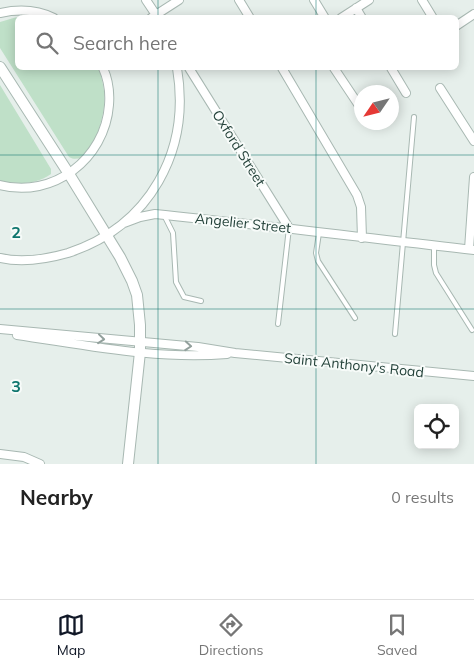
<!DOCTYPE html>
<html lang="en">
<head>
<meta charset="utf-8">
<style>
	:root { --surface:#fff; --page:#f2f2f2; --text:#222; --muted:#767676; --line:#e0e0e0; --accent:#111827 }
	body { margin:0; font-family:Mulish,sans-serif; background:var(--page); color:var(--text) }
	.controls { position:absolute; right:15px; bottom:15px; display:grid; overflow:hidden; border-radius:8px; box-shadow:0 2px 12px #0003 }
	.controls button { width:45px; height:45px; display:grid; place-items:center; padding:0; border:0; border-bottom:1px solid var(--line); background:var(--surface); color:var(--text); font:25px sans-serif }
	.compass { position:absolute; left:354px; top:85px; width:45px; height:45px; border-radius:50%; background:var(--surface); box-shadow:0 2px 12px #0003; rotate:235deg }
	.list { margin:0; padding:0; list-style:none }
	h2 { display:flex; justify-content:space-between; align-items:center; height:65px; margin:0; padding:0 20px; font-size:21px }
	h2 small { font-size:16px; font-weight:400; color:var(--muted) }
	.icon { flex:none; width:28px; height:28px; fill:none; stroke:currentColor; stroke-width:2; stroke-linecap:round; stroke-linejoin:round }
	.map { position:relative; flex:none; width:474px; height:464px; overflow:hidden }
	.search { position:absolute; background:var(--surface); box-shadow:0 2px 12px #0003; left:15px; right:15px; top:15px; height:55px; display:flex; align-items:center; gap:12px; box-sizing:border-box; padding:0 18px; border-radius:8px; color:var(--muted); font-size:19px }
	.sheet { height:135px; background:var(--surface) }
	nav { display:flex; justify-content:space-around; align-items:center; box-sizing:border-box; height:70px; border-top:1px solid var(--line); background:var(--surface); font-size:14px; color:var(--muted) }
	nav a { display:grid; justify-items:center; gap:2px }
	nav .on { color:var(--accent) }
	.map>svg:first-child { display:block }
	.green { fill:#bfe0c8 }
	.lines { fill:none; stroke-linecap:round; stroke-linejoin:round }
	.service-casing { stroke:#a8b8b2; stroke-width:6 }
	.minor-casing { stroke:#a8b8b2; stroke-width:10 }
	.tertiary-casing { stroke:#a8b8b2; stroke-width:12 }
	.service { stroke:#fff; stroke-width:4 }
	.minor { stroke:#fff; stroke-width:8 }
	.tertiary { stroke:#fff; stroke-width:10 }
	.oneway { stroke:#92a09c }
	.grid { fill:none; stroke:#0f766e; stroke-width:1; stroke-opacity:0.55 }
	.labels { text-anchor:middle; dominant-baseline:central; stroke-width:4; stroke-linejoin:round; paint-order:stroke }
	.street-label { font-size:14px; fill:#24423a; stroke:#f7fbf9 }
	.grid-label { font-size:16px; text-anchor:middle; font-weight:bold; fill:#0f766e; stroke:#f7fbf9; stroke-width:4; stroke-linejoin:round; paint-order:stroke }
</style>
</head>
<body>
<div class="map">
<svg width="474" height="464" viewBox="0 0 474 464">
	<rect width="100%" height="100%" fill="#e6efeb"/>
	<!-- green -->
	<path class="green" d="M17 17H20L18 18V68H99C102 80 106 93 104 106 103 120 90 169 69 157L0 48V22Z
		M0 85 51 169V174C36 185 18 184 0 181Z"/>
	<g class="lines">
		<!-- service casing -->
		<g class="service-casing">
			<path id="service" d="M164 215 173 233 176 282 184 297 201 301
				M319 233 316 253 318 261 355 318
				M434 246V265L436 273 472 330
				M278 324 289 228
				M395 334 414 117"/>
		</g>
		<!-- minor casing -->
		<g class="minor-casing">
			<path id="minor" d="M146 0 158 18
				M239 0 250 18
				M314 0 325 18
				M422 0 433 18
				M356 8 362 18
				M0 13C18 9 38 10 54 18
				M151 18 179 0
				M341 18 369 0
				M456 26 474 14
				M189 68 289 228
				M282 68 357 195 361 207 362 238
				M334 68 362 110
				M391 68 406 93
				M440 88 474 141
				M0 185C53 199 105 159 109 105 110 93 108 79 103 68
				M124 223 140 217 155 214C262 225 368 238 474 250
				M469 249 474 177
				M0 258C22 263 47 259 68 253 150 226 191 151 177 68
				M0 329 198 347 235 353 474 376
				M17 335C86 345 157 360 227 354
				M0 454 24 457 40 464"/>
		</g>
		<!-- tertiary casing -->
		<g class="tertiary-casing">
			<path id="tertiary" d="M0 67 69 174 120 257 132 281 137 295 140 325V352L128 464"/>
		</g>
		<!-- service -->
		<use href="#service" class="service"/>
		<!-- minor -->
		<use href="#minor" class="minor"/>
		<!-- tertiary -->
		<use href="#tertiary" class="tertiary"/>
	</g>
	<!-- one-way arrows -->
	<defs><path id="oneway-chevron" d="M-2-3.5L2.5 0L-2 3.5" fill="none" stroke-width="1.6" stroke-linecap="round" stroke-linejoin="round" transform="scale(1.25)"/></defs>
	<g class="oneway">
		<use href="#oneway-chevron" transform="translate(101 339) rotate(6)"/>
		<use href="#oneway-chevron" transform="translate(188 346) rotate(4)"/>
	</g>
	<!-- grid -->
	<path class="grid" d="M158 0V18M316 0V18M158 68V464M316 68V464M0 155H474M0 309H474"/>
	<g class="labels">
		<!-- street labels -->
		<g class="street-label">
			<text transform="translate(239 148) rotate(58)">Oxford Street</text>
			<text transform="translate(243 223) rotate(6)">Angelier Street</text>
			<text transform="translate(354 365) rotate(6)">Saint Anthony's Road</text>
		</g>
	</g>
	<g class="grid-label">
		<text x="16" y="238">2</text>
		<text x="16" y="392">3</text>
	</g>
</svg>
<div class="controls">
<button><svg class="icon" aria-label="locate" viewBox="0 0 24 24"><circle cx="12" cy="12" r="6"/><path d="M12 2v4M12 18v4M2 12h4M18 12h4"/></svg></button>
</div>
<svg class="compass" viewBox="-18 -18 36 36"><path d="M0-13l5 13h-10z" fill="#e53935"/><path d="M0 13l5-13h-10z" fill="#767676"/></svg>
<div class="search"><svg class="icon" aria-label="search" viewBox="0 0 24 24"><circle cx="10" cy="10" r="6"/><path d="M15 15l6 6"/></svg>Search here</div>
</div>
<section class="sheet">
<h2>Nearby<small>0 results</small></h2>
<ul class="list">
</ul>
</section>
<nav>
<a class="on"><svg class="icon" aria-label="map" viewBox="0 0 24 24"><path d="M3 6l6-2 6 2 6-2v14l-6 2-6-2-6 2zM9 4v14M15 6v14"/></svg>Map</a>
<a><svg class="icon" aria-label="directions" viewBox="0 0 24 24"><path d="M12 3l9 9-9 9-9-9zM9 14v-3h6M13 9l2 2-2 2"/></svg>Directions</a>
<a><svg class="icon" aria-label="saved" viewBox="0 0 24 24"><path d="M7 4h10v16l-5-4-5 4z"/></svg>Saved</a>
</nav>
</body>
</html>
